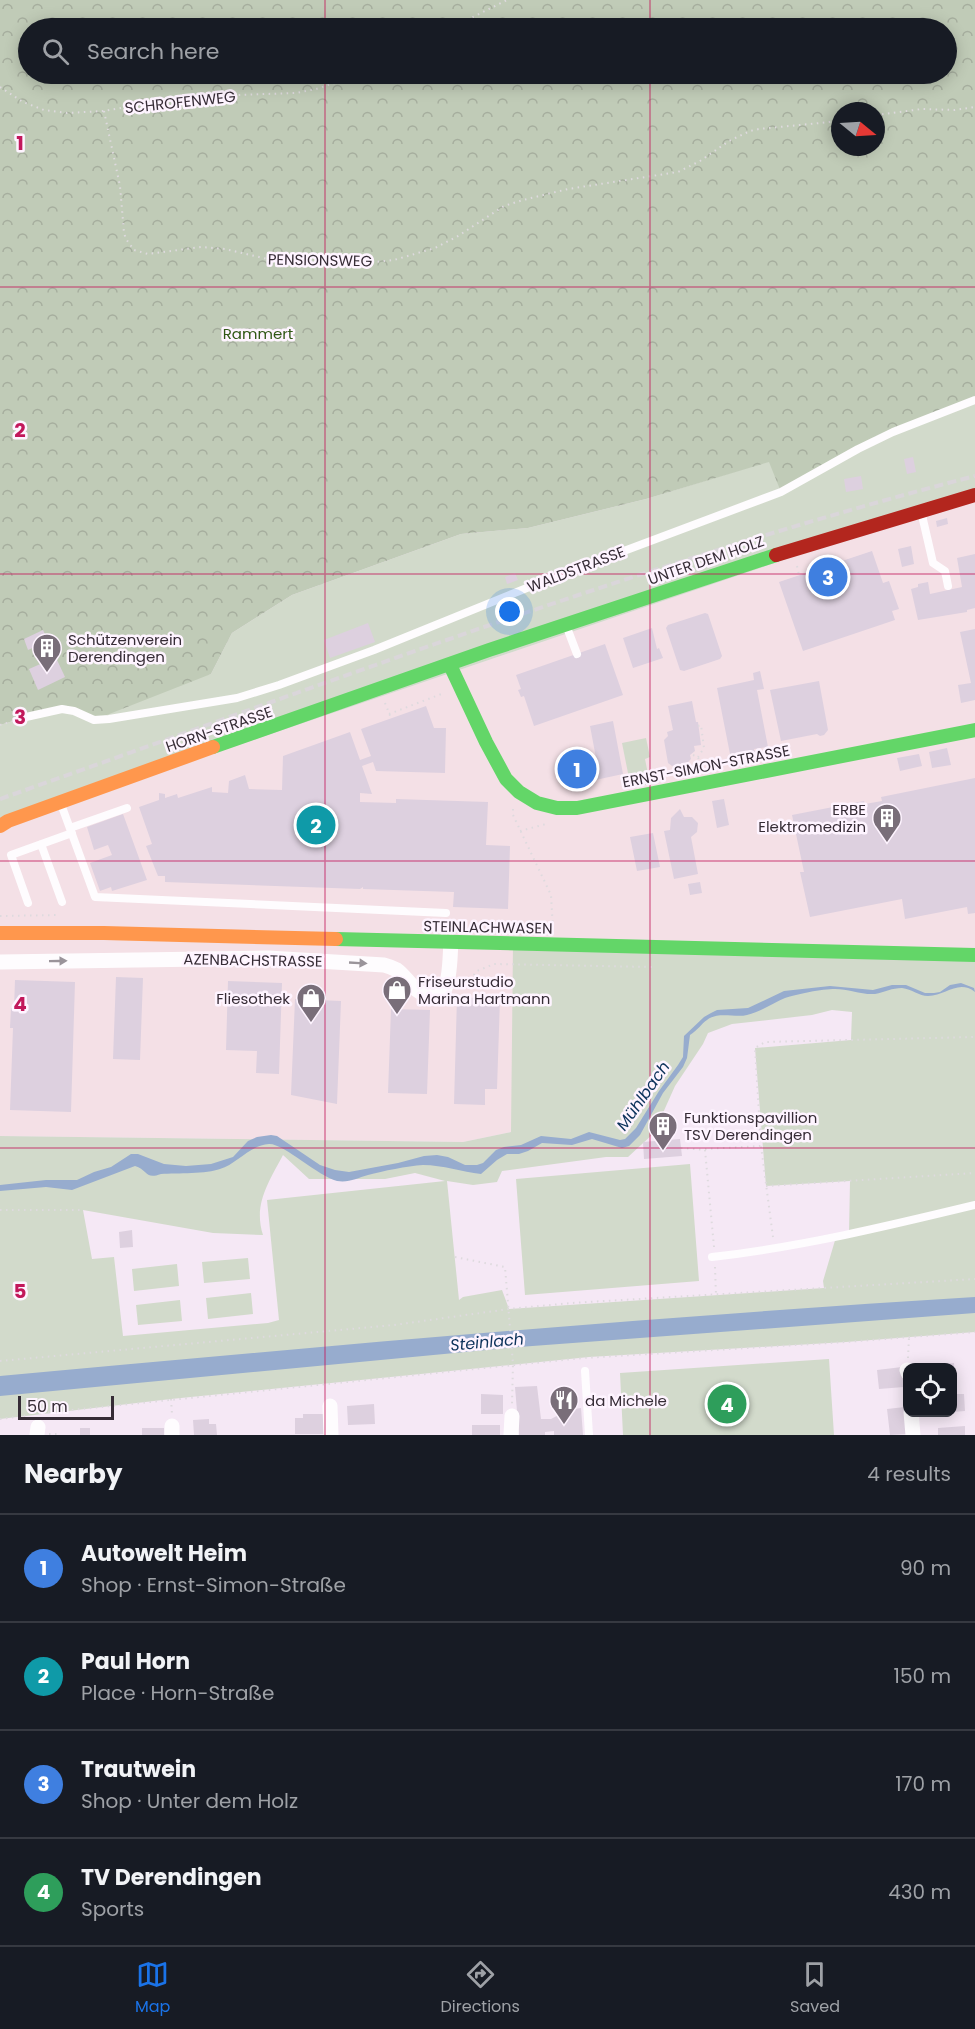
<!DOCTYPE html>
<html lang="en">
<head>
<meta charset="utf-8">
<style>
	:root { --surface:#171b24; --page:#20242c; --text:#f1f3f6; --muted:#9ea1a6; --line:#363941; --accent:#1a73e8 }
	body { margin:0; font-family:Poppins,sans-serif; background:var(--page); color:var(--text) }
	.controls { position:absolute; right:18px; bottom:18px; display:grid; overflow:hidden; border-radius:12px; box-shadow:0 3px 15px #0003 }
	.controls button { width:54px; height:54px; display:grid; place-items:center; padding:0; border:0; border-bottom:2px solid var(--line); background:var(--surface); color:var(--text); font:30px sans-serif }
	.compass { position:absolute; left:831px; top:102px; width:54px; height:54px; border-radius:50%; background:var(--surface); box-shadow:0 3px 15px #0003; rotate:108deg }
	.scale { position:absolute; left:18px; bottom:15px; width:96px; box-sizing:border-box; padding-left:6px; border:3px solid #362c36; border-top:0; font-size:16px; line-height:21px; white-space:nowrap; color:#362c36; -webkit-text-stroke:4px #fef4ff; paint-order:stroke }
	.you { position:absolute; left:510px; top:612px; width:21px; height:21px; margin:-15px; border:4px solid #fff; border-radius:50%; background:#1a73e8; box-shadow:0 0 0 9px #1a73e833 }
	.badge { display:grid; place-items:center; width:39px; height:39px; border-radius:50%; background:var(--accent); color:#fff; font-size:20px; font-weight:700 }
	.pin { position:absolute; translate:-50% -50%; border:3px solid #fff; box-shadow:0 2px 6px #0006 }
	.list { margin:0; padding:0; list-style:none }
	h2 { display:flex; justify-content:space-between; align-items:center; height:78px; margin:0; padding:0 24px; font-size:26px }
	h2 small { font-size:20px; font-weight:400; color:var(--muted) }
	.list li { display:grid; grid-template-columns:39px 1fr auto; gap:18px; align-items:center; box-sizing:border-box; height:108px; padding:0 24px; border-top:2px solid var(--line) }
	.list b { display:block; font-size:22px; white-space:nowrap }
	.list p { margin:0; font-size:20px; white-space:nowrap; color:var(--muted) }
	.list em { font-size:20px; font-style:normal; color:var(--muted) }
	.icon { flex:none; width:33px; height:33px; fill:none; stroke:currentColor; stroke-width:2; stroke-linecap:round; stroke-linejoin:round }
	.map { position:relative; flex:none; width:975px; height:1435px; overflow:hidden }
	.search { position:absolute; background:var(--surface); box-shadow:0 3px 15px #0003; left:18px; right:18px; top:18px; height:66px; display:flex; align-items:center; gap:15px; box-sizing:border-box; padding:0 21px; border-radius:33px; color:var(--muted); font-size:22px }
	.sheet { height:510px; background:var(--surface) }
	nav { display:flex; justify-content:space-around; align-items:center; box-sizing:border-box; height:84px; border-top:2px solid var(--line); background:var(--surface); font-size:16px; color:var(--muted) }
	nav a { display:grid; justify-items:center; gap:3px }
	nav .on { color:var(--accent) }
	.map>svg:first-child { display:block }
	.commercial { fill:#f4e0e6 }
	.green { fill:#d2dacb; fill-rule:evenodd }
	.forest { fill:url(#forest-crowns); fill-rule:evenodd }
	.water { fill:#97acce }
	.building { fill:#ddd0df }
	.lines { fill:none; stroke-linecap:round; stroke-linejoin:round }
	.path { stroke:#dedade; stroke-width:2; stroke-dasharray:1.5 4.5; stroke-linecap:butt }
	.lane { stroke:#fefcfe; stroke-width:8 }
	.street { stroke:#fefcfe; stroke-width:15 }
	.fast { stroke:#63d668; stroke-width:14 }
	.slow { stroke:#ff974d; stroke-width:14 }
	.jam { stroke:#b3261e; stroke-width:14 }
	.rail { stroke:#dad6da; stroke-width:4; stroke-dasharray:9 4.5; stroke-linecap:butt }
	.oneway { fill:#9a949a }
	.grid { fill:none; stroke:#c2185b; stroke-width:1.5; stroke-opacity:0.55 }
	.labels { text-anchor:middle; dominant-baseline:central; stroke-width:5; stroke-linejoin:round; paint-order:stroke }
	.street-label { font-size:15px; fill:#362c36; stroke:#fef4ff }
	.park-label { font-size:15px; fill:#2f5714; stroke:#fef4ff }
	.poi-label { font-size:15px; fill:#362c36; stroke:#fef4ff; text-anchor:start }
	.water-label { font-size:16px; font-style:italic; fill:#0c325b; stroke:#fef4ff }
	.grid-label { font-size:20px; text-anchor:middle; font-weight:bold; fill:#c2185b; stroke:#fef4ff; stroke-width:5; stroke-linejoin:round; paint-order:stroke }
</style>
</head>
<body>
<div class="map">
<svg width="975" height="1435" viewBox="0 0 975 1435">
	<defs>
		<pattern id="forest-crowns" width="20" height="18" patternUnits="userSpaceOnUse" patternTransform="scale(1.5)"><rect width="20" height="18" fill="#c0cbb7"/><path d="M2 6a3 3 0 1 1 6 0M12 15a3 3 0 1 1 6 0" fill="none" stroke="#a6ae9e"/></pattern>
	</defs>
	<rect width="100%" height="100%" fill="#f5e8f5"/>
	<!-- commercial -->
	<path class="commercial" d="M975 495V955L782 951 511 1132 463 1142 0 1136V826Z"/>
	<!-- green -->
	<path class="green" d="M975 400V495L0 826V725L26 717 211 674 232 633 292 595 461 534 528 528 646 499 770 461 781 491 858 449Z
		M646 738 650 757 645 759 650 784 631 788 622 743Z
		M513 944 975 955V1332L846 1342 589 1357 171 1399 0 1419V1136L463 1142 511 1132ZM832 1010 852 1012 851 1040 755 1048 766 1186 850 1181 849 1234 836 1237 823 1281 824 1288 509 1309 502 1290 463 1297 459 1300 447 1181 473 1185 497 1182 502 1171 606 1157H628L654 1133 675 1086 703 1044 708 1033 732 1024 812 1015ZM283 1155 309 1179H385L415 1173 445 1181 267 1200 279 1320 268 1323 123 1336 114 1257 92 1259 83 1210 213 1233 263 1235C253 1204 269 1182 283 1155Z
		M690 1164 699 1281 525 1295 516 1179Z
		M248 1258 250 1279 204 1283 202 1262Z
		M177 1264 179 1286 134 1291 132 1269Z
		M251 1293 253 1314 208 1319 206 1298Z
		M180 1300 182 1321 138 1325 136 1305Z
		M829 1359 834 1435H623L620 1373Z"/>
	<!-- forest -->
	<path class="forest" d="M0 0H975V400L893 432 781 492 769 462 646 499 528 528 461 534 292 595 232 633 211 674 94 720 74 711 26 717 0 725ZM28 28H946V74H28ZM840 111H876V147H840Z"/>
	<!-- water -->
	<path class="water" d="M961 983 974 988 975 992C958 979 946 996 928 996 919 996 912 989 902 988 892 988 885 992 875 994 862 995 848 989 835 989 822 989 797 994 785 998 773 1003 760 1012 747 1015 735 1018 718 1011 707 1020 701 1024 698 1030 690 1035L687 1058 683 1067 663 1093 640 1135 629 1146 622 1148 592 1139 572 1145 542 1143 528 1151 519 1154H507L497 1160 481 1174C462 1172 443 1165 423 1165 407 1166 383 1171 368 1175 357 1178 349 1183 337 1181 318 1176 283 1143 269 1144 250 1145 237 1164 220 1169 207 1174 177 1173 161 1174 145 1180 148 1170 135 1166L72 1190 46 1187 0 1191V1185L46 1180H77L94 1172 111 1167 131 1154H138L164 1164 186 1166 211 1164 233 1157 248 1141 257 1137 271 1135 277 1136 320 1165 335 1170 349 1172 398 1163 424 1156 437 1155 448 1157 465 1165H477L483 1163 496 1150 504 1147 521 1145 541 1136 571 1139 589 1132 620 1140 625 1139 636 1128 659 1091 678 1065 683 1057 684 1036 704 1017 711 1013 717 1010 748 1008 784 991 830 986 873 990 892 985H906L925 993H934L940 992 950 985Z
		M975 1297V1313L519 1347 0 1396V1376C325 1346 649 1317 975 1297Z"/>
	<!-- building -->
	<path class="building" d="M913 457 916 472 907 474 904 459Z
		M861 476 863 489 846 492 844 479Z
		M947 518 948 524 937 527 936 521Z
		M911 546 914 564 902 567 898 549Z
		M872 551 883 583 889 581 899 609 892 611 895 620 803 651 779 582Z
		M975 554V608L967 610V612L918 620 911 589 918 587V584L928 582 930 594 962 587 957 558Z
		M515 573 518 580 507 584 505 577Z
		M705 613 708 614 722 656 720 659 684 671 680 670 666 628 668 625Z
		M368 623 375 642 330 658 324 640Z
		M652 628 657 649 659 648 663 658 633 668 623 638Z
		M975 629V700L961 703 958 685 971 683 960 632Z
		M43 630 65 677 38 690 29 669 45 662 37 646 28 650 24 639Z
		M605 644 623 695 534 726 524 696 521 697 518 690 521 689 516 675Z
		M760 671 764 689 757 690 768 747 754 749 757 757 748 759 743 758V752L730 754 717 688 754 680 753 673Z
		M819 681 828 730 824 735 820 736 817 734 781 741 770 690Z
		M692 701 696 722H698L701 745 694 746 695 751 690 755 691 759 688 762 672 766 668 763 664 740 668 736 667 732 673 730 668 706Z
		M426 706 434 728H446L445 773 376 771 373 762 362 766 372 794 360 793V802L396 803V799L488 802 486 845 510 846 508 909 453 907 454 892 363 889V887L360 889 165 882V876H158L146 846 152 844 139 807 159 800V793L165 794V798L177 794 178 798 212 787V792L228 793 229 781 245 775 249 789 282 790 283 756 350 732 360 760 371 756 361 729Z
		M613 721 623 774 586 782 564 783 560 766 596 758 590 726Z
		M947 748 951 765 932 768 929 752Z
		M919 754 922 766 900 771 897 758Z
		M975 778V913L968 914 967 907 905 919 902 899 810 917 800 872H804L792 815 864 801 865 804 882 801 881 797Z
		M724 799 729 825 717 828 712 801Z
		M680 809 684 817H692L698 823 697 832 691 837 698 874 674 879 664 831 670 830 671 818Z
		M123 814 147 880 112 891 111 887 100 891 90 863 112 855 108 845 94 850 87 827Z
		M653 833 660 867 637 871 630 837Z
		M700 882 702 893 690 895 688 884Z
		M116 977 143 978 140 1060 113 1059Z
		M15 980 75 982 71 1112 10 1110 13 1028H10L11 1008H14Z
		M228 981 282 983 279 1074 256 1073 257 1051 226 1050Z
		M457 997 500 999 497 1089H485V1105L454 1104Z
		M295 999 341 1001 337 1104 291 1095Z
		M391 1009 430 1010 427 1094 388 1093Z
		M680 1139 682 1156 644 1159 643 1142Z
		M132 1230 133 1247 120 1248 119 1232Z
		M954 1363 955 1381H952V1368H930V1365Z
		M902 1367 904 1387 879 1389 877 1370Z
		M537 1386 541 1419H551L568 1410 581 1408 583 1435H554V1431L545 1432V1435H519L515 1387Z
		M481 1394 503 1395V1414H481Z
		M952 1394H964L965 1411 952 1412Z
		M374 1404 375 1424 348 1425 347 1406Z
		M905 1407 908 1434 890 1435 887 1409Z
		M303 1414H323L324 1434H295V1418H303Z
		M209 1419V1424H216L217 1435H194L193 1420Z
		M472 1425H500V1435H472Z
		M965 1426V1435H938V1428Z
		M80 1428H90V1435H80Z
		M142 1428H164V1435H142Z"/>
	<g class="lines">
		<!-- path -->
		<path class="path" d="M451 28 507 0
			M0 87 23 102 44 110 67 113 104 111 148 103 207 96 296 93 316 89 363 74
			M104 111 120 186 124 233 126 239 134 250 148 254 201 247 225 249 276 261 365 263 394 260 435 248 458 236 504 206 523 200 568 189 678 172 700 161 729 141 750 131 759 129 840 121
			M876 115 922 109 955 110 975 107
			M829 555 832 564
			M797 566 799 575
			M385 703 391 718
			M389 714 444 693
			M0 725 17 720
			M698 726 701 725 704 748 698 757
			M693 755 698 757 700 763
			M513 809V815L551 895 553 929
			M520 831 546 824
			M0 916 60 915
			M461 987 465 986 477 971 494 964 653 967
			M681 1148 705 1150 714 1247
			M705 1149 761 1146
			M766 1186 975 1173
			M0 1210H80
			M773 1237 761 1146 755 1048 765 1042 975 1037
			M455 1257 505 1267 513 1364 512 1404
			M715 1267 716 1295
			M908 1358 909 1337
			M0 1361 394 1325 509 1309 571 1303 975 1279
			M171 1399 172 1414
			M42 1413 583 1358 846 1342 975 1332
			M0 1419 30 1415
			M49 1434H59"/>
		<!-- lane -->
		<path class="lane" d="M921 511 933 563 945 571 948 586
			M566 625 577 654
			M26 717 62 709 74 711 94 720 109 719 237 698 279 685 374 650 544 581 781 492 858 449 893 432 975 400
			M61 804 95 897 446 913
			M70 828 127 808
			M41 844 62 902
			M28 903 11 855 72 833
			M712 1257C801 1247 888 1226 975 1205
			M585 1371 589 1435"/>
		<!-- street -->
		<path class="street" d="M0 962 268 958 384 965C388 966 393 968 397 970 404 975 409 984 417 990 453 1016 449 963 451 942
			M907 1370 908 1373
			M330 1406 331 1435
			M911 1412 913 1435
			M172 1426V1435
			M37 1435 38 1427
			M511 1435 512 1416"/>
		<!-- fast -->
		<path class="fast" d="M450 665 486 742 506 779 519 792 537 803 557 808H577L975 730
			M213 747 489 650 776 555
			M336 939 975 955"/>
		<!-- slow -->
		<path class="slow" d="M0 826 8 821 213 747
			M0 933H104L336 939"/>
		<!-- jam -->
		<path class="jam" d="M776 555 975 495"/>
		<!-- rail -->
		<path class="rail" d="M0 799C323 685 643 562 975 476"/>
	</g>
	<!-- one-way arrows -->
	<defs><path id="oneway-solid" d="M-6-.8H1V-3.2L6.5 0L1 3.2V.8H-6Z" transform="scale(1.5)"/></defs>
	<g class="oneway">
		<use href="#oneway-solid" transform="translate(58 961) rotate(-1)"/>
		<use href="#oneway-solid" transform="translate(358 963) rotate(3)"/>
	</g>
	<!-- grid -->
	<path class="grid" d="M325 0V28M650 0V28M325 74V1435M650 74V1435M0 287H975M0 574H975M0 861H975M0 1148H975"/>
	<!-- icons -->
	<defs>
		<g id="building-pin" transform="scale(1.5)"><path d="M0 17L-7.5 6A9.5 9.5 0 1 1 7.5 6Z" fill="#796e79" stroke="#fef4ff"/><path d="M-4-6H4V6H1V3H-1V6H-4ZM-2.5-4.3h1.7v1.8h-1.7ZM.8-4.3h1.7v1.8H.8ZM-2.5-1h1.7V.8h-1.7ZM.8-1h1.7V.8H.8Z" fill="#fff"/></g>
		<g id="shop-pin" transform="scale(1.5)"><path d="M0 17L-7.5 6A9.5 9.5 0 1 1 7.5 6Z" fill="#796e79" stroke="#fef4ff"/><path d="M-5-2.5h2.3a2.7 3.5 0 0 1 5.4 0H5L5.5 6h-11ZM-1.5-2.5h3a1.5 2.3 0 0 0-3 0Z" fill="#fff"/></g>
		<g id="restaurant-pin" transform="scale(1.5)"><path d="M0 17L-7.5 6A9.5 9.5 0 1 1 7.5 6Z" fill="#796e79" stroke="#fef4ff"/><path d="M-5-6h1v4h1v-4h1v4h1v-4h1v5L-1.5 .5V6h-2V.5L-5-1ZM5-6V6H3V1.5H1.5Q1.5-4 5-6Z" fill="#fff"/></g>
	</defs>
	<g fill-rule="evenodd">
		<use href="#building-pin" x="47" y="648"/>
		<use href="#building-pin" x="887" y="818"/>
		<use href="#shop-pin" x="397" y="990"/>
		<use href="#shop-pin" x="311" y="998"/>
		<use href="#building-pin" x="663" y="1126"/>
		<use href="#restaurant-pin" x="564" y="1400"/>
	</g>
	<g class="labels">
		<!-- street labels -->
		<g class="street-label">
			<text transform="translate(180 102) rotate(-6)">SCHROFENWEG</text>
			<text transform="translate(320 260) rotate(1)">PENSIONSWEG</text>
			<text transform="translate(706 560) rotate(-19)">UNTER DEM HOLZ</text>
			<text transform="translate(576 569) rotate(-21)">WALDSTRASSE</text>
			<text transform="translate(219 729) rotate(-19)">HORN-STRASSE</text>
			<text transform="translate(706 766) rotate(-11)">ERNST-SIMON-STRASSE</text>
			<text transform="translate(488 927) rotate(1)">STEINLACHWASEN</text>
			<text transform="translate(253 960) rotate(1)">AZENBACHSTRASSE</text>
		</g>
		<!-- park labels -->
		<g class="park-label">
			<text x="258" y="333">Rammert</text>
		</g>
		<!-- poi labels -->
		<g class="poi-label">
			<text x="68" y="639">Schützenverein<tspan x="68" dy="17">Derendingen</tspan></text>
			<text x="866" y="809" text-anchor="end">ERBE<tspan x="866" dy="17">Elektromedizin</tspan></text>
			<text x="418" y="981">Friseurstudio<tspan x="418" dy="17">Marina Hartmann</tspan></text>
			<text x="290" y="998" text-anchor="end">Fliesothek</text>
			<text x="684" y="1117">Funktionspavillion<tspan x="684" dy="17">TSV Derendingen</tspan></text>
			<text x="585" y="1400">da Michele</text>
		</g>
		<!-- water labels -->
		<g class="water-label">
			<text transform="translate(643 1096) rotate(-55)">Mühlbach</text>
			<text transform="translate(487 1342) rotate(-5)">Steinlach</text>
		</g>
	</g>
	<g class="grid-label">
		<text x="20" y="150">1</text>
		<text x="20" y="437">2</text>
		<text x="20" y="724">3</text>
		<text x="20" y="1011">4</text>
		<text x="20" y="1298">5</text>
	</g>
</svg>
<div class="controls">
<button><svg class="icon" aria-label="locate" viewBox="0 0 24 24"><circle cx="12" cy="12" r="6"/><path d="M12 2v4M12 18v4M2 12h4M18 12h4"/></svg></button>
</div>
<svg class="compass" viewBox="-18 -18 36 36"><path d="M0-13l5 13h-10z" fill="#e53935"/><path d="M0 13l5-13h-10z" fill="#9ea1a6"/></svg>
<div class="scale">50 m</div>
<div class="you"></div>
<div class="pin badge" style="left:577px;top:769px;background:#3f7fe0">1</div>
<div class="pin badge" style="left:316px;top:825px;background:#0f9aa8">2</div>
<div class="pin badge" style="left:828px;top:577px;background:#3f7fe0">3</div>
<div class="pin badge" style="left:727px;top:1404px;background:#2e9e5b">4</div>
<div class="search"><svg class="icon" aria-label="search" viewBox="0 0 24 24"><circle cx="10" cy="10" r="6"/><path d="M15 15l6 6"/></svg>Search here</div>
</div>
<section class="sheet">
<h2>Nearby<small>4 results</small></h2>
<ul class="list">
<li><span class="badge" style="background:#3f7fe0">1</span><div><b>Autowelt Heim</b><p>Shop · Ernst-Simon-Straße</p></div><em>90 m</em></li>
<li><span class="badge" style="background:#0f9aa8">2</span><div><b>Paul Horn</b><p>Place · Horn-Straße</p></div><em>150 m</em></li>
<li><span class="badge" style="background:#3f7fe0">3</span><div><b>Trautwein</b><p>Shop · Unter dem Holz</p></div><em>170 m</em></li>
<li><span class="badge" style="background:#2e9e5b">4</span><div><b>TV Derendingen</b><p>Sports</p></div><em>430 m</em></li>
</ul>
</section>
<nav>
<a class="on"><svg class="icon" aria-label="map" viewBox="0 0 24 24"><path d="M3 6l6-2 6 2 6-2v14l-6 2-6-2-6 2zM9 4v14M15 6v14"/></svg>Map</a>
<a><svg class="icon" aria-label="directions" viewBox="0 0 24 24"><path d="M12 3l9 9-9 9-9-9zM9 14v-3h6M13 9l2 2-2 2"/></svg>Directions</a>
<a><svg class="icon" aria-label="saved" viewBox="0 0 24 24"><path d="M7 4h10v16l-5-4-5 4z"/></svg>Saved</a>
</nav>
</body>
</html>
